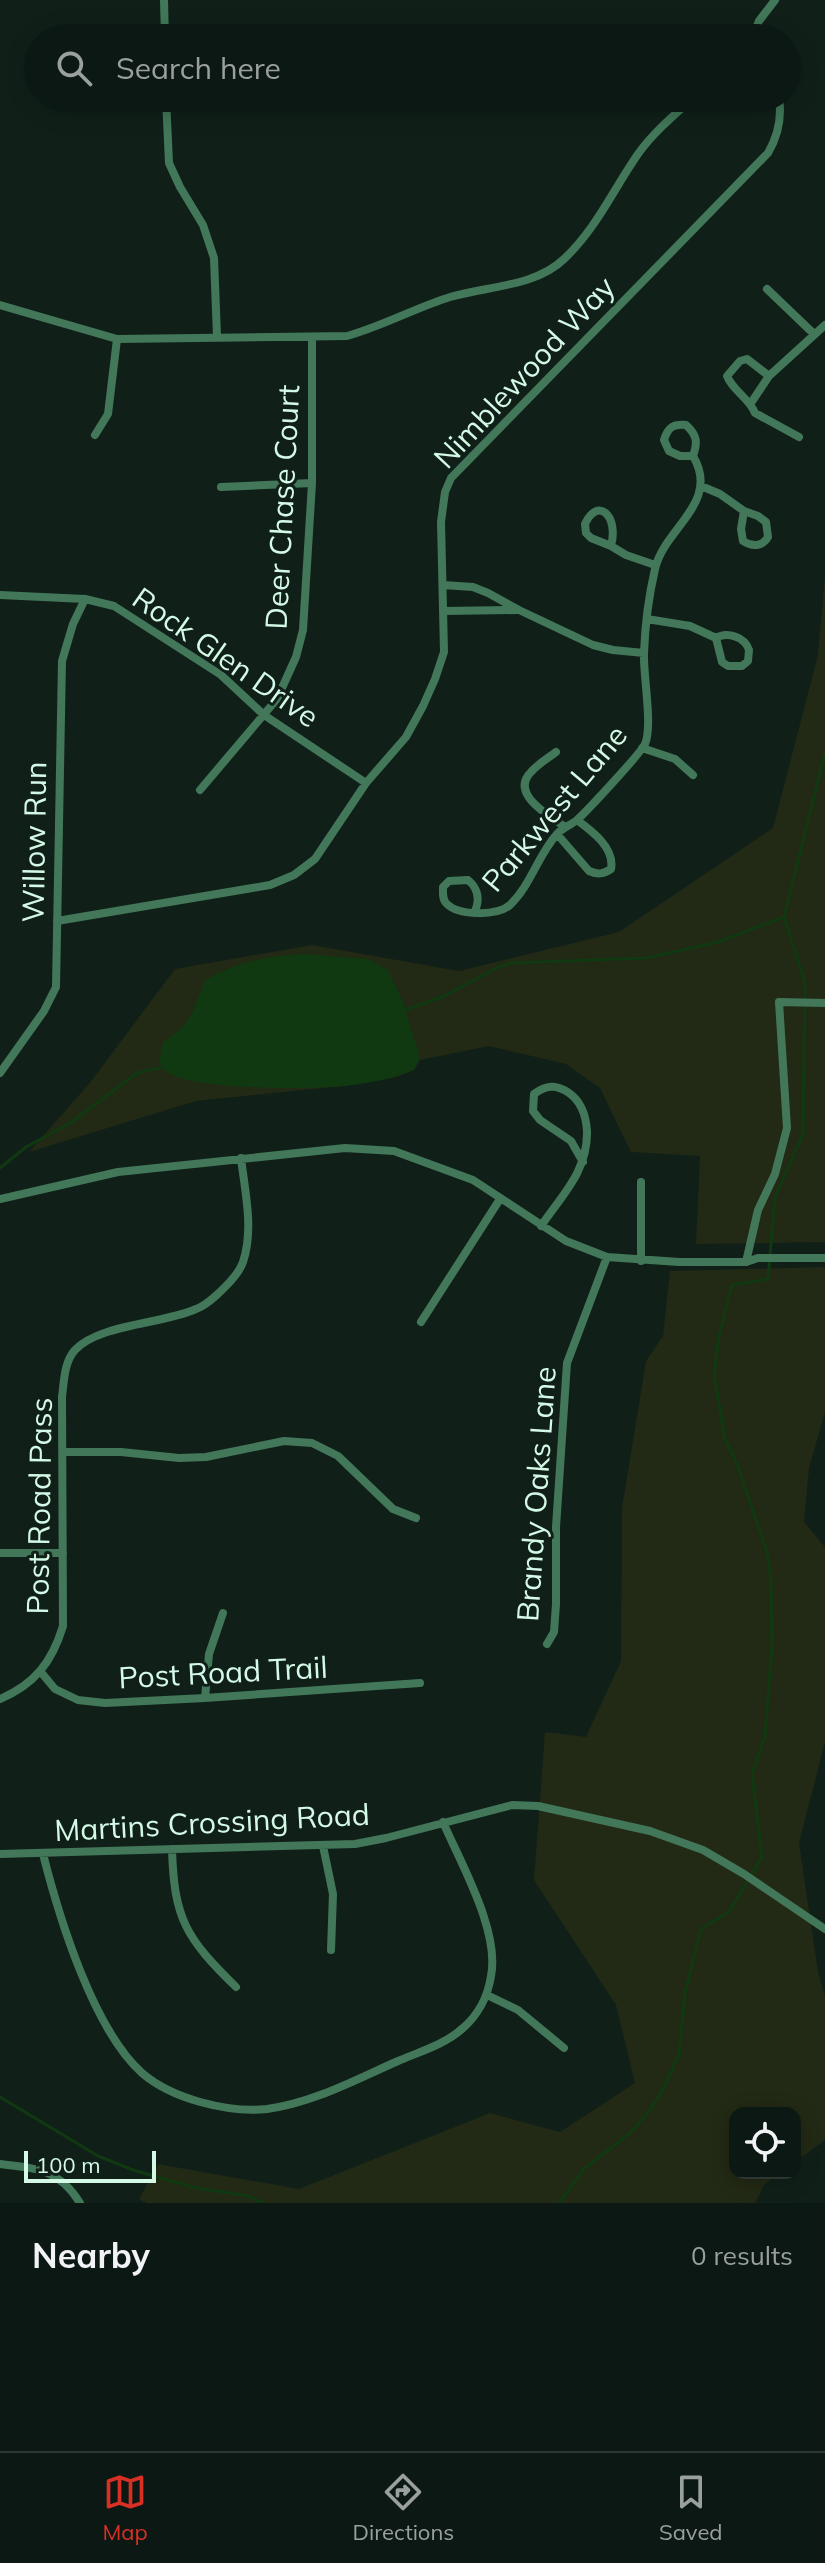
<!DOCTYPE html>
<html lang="en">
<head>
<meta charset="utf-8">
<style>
	:root { --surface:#0c1813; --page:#1a2521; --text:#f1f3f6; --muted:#9aa0a0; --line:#2c3733; --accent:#d93025 }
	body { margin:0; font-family:Mulish,sans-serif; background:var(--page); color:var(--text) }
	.controls { position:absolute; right:24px; bottom:24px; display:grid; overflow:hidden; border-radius:16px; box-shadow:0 4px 20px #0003 }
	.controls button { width:72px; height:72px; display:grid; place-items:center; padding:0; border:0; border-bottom:2px solid var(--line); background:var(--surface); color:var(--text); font:40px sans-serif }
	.scale { position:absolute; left:24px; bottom:20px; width:132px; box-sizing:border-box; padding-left:8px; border:4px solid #d5f9e7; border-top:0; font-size:22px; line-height:28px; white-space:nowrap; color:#d5f9e7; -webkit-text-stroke:6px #102019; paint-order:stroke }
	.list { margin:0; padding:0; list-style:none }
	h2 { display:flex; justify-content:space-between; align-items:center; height:104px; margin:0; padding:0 32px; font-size:34px }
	h2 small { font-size:26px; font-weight:400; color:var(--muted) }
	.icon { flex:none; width:44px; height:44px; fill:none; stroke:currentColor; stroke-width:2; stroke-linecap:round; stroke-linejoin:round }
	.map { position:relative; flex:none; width:825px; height:2203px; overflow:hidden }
	.search { position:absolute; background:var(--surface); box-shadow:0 4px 20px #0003; left:24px; right:24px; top:24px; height:88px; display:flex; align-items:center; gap:20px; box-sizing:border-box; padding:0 28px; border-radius:44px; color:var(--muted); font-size:30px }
	.sheet { height:248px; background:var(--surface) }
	nav { display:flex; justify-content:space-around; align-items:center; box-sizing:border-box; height:112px; border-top:2px solid var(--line); background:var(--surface); font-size:22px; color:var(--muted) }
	nav a { display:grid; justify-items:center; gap:4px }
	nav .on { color:var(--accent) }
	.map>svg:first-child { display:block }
	.green { fill:#222914 }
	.water { fill:#103911 }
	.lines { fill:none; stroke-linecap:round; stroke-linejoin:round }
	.stream { stroke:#103911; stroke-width:3 }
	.minor { stroke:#427859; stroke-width:8 }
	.labels { text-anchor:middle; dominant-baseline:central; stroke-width:6; stroke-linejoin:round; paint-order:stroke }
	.street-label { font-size:30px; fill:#d5f9e7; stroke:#102019 }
</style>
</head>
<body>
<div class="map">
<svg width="825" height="2203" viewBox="0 0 825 2203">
	<rect width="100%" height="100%" fill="#102019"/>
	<!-- green -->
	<path class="green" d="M825 577V1242L696 1244 700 1156 631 1152 600 1088 566 1064 489 1046 420 1060 414 1070 396 1077 352 1085 196 1101 29 1152 89 1084 175 969 312 945 459 971 619 932 773 828 818 655Z
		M825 1267V1412L809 1468 804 1522 825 1547V1742L799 1843 818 1972 825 1996V2140L795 2162V2113H735V2173H780L764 2185 755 2203H147L139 2199 158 2164 299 2189 490 2113 560 2132 635 2083 616 2005 534 1880 545 1732 586 1737 621 1661 622 1508 646 1361 663 1336 670 1271Z"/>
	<!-- water -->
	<path class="water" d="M305 954 368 959 388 970 403 1002 418 1051 419 1060 414 1070C395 1078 374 1082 353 1085 320 1090 193 1091 167 1072 166 1072 160 1063 159 1062L163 1042C193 1022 192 1012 205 980 240 961 266 956 305 954Z"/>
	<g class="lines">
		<!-- stream -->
		<path class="stream" d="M405 1010 442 997 499 967 511 963 646 958 718 942 784 917
			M0 1168 26 1147 72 1122 137 1073 163 1067
			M0 2097 98 2156 133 2170 196 2188 248 2196 263 2203
			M559 2203 584 2169 630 2133 648 2113 662 2091 679 2055 685 1993 701 1929 729 1912 762 1857 752 1774 765 1737 772 1646 771 1580 767 1552 737 1464 725 1439 714 1375 719 1336 732 1285 768 1279 775 1197 803 1134 805 983 784 917 825 753"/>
		<!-- minor -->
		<path class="minor" d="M164 0 165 38
			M752 38 759 21 775 0
			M166 98 169 163 180 187 203 225 214 258 217 336
			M767 289 814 334
			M0 305 117 339 347 336C383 326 415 308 450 297 487 286 535 287 564 259 596 229 613 190 638 154 653 133 673 116 693 98
			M769 376 747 359 740 361 727 376C733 391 749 398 755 413L799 437
			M751 403 769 376 825 325
			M95 435 108 414 117 339
			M701 486 720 494 744 511 741 529 743 541C752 547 762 547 768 537L766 522 758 516 744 511
			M221 487 312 483
			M611 546C619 516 598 496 585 524L586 533 591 538 611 546 626 555 655 565
			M443 585 473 587 488 593 519 610 593 645 613 650 644 653
			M0 595 85 599 114 606 221 675 264 715 366 783
			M444 611 518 610
			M647 619 690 626 716 638 722 662 728 666H742L748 661 749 650C745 637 727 631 716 638
			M642 748 675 759 693 775
			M556 752C548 758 538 764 531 772 509 794 550 816 565 827
			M200 790 277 699 296 657 303 630 312 483V337
			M557 834 589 871C598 875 603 874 611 869 615 848 592 831 577 820
			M474 913C480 901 479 889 468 880L449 881 443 887C443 892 442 900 447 904 459 916 498 916 510 905 531 885 538 855 557 834 562 828 571 825 577 820 587 811 641 753 645 744 653 726 643 675 644 653 645 626 649 595 655 569 664 528 721 503 693 456 698 442 697 435 686 425 673 424 668 427 664 440L669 451 680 456H693
			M57 921 270 885 294 875 315 859 366 783 406 737 423 706 435 679 444 652 441 522 445 492 451 478 768 153C778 136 782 118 779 98
			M0 1073 44 1011 56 987 62 661 73 624 85 599
			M641 1182V1261
			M0 1199 118 1172 345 1148 394 1151 473 1180 566 1241 607 1257 679 1262H746L758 1258H825
			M541 1226C562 1195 588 1171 587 1131 586 1116 582 1102 569 1093 556 1084 546 1085 534 1094L533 1111 540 1120 571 1141 583 1162
			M746 1262 758 1210 775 1174 787 1128 779 1002 825 1003
			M421 1322 500 1199
			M63 1452H121L179 1458 206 1457 284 1441 312 1443 338 1456 393 1509 416 1518
			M0 1553H63
			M547 1644 554 1632 556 1604V1527L567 1363 607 1257
			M40 1671 55 1689 78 1700 105 1703 205 1698 420 1683
			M205 1698 209 1654 223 1613
			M0 1699C35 1684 52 1662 63 1626L62 1397C64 1382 64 1362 75 1350 99 1324 163 1324 196 1309 207 1305 217 1295 225 1287 232 1280 240 1271 243 1262 254 1229 245 1192 241 1158
			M323 1846 333 1894 331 1950
			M172 1849C174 1919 186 1938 236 1987
			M0 1854 355 1844 386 1838 512 1805 538 1806 650 1831 703 1850 744 1874 825 1929
			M43 1854C59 1917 93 2029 142 2073 172 2099 228 2113 267 2109 313 2103 357 2079 398 2061 419 2052 446 2044 463 2028 478 2015 488 1996 491 1976 500 1931 461 1864 443 1822
			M487 1995 518 2010 564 2048
			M0 2164C37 2168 60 2170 80 2203"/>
	</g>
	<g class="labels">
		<!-- street labels -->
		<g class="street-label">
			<text transform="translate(524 372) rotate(-47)">Nimblewood Way</text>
			<text transform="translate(282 507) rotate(-87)">Deer Chase Court</text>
			<text transform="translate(226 657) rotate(35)">Rock Glen Drive</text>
			<text transform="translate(554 808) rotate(-50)">Parkwest Lane</text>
			<text transform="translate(34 842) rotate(-89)">Willow Run</text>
			<text transform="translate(536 1494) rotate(-86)">Brandy Oaks Lane</text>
			<text transform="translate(39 1506) rotate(-89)">Post Road Pass</text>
			<text transform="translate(223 1672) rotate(-3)">Post Road Trail</text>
			<text transform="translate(212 1822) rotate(-3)">Martins Crossing Road</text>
		</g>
	</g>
</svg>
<div class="controls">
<button><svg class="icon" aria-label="locate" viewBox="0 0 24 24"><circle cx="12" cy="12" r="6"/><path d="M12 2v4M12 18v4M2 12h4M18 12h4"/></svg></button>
</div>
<div class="scale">100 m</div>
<div class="search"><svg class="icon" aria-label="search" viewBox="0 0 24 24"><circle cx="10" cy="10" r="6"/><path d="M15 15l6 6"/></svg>Search here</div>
</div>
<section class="sheet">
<h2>Nearby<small>0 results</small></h2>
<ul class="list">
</ul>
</section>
<nav>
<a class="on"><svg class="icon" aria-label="map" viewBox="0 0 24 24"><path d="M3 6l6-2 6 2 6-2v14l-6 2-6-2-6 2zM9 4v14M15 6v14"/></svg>Map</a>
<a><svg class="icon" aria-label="directions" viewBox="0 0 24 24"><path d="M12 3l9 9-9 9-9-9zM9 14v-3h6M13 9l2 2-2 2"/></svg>Directions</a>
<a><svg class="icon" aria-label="saved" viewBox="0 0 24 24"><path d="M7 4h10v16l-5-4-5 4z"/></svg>Saved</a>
</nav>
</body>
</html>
